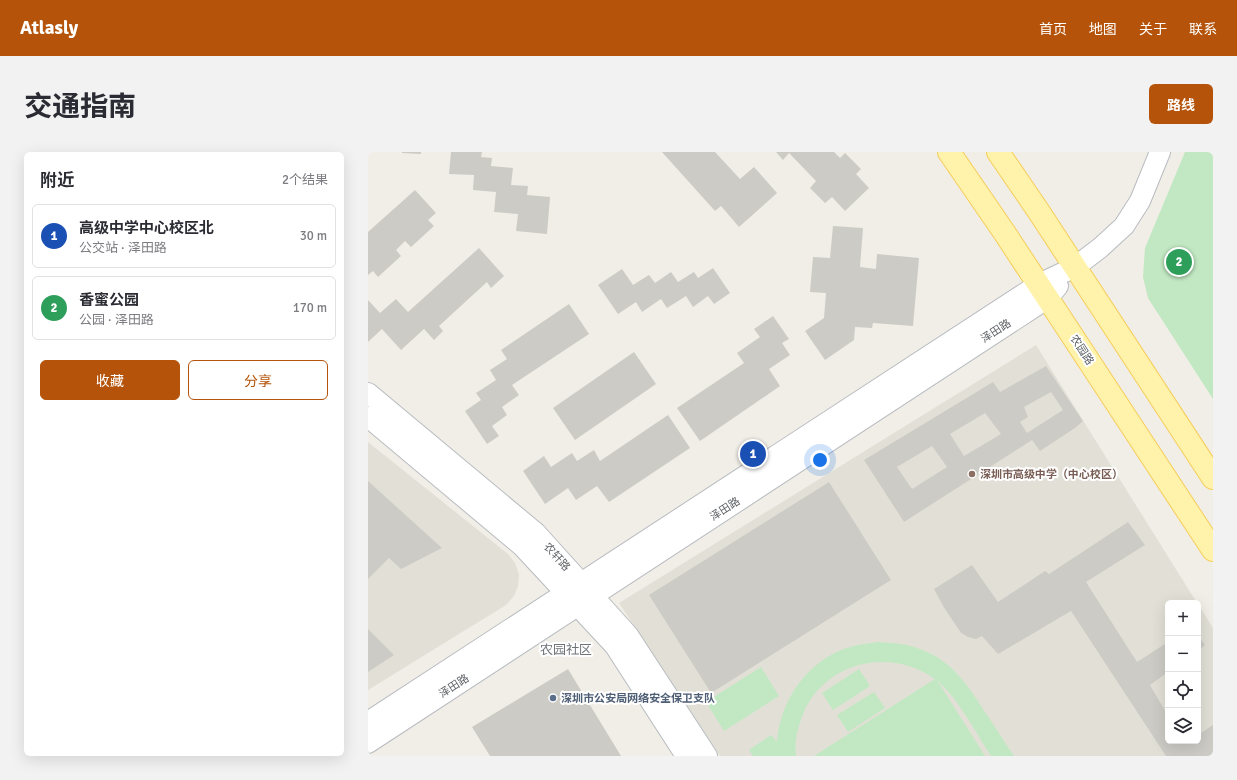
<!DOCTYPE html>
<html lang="zh">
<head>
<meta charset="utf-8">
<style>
	:root { --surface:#fff; --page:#f2f2f3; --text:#2b2b33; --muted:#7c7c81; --line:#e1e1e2; --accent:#b45309 }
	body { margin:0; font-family:Signika,"Noto Sans SC",sans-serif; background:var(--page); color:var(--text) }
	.controls { position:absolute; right:12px; bottom:12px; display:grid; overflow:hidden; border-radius:6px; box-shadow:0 4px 16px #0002 }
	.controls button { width:36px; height:36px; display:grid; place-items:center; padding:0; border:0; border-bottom:1px solid var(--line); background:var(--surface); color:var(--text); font:20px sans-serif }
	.you { position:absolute; left:452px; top:308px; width:14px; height:14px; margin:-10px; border:3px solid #fff; border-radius:50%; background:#1a73e8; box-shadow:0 0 0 6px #1a73e833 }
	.badge { display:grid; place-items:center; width:26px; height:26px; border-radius:50%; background:var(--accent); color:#fff; font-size:13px; font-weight:700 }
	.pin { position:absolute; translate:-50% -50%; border:2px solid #fff; box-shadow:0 1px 4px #0006 }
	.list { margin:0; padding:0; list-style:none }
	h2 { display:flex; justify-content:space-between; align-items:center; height:52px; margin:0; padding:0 16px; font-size:17px }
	h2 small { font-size:13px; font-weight:400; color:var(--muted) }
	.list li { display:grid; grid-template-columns:26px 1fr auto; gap:12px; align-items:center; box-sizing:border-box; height:64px; margin:0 8px 8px; padding:0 8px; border:1px solid var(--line); border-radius:6px }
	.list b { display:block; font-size:15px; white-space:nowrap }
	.list p { margin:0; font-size:13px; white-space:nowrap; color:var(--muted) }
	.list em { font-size:13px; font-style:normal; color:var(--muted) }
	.actions { display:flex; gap:8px; padding:12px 16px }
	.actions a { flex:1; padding:9px 0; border:1px solid var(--accent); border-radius:6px; text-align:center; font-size:14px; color:var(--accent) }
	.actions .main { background:var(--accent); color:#fff }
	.icon { flex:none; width:22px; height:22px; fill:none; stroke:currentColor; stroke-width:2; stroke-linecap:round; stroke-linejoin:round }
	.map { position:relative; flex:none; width:845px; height:604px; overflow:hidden; border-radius:6px }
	header { display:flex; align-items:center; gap:24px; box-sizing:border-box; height:56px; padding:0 20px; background:var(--accent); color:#fff }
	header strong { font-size:19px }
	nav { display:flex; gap:22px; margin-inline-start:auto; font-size:14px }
	.intro { display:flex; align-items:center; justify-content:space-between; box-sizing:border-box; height:96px; padding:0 24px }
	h1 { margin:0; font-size:28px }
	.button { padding:10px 18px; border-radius:6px; background:var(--accent); color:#fff; font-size:14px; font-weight:700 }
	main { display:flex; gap:24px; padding:0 24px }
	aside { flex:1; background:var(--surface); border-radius:6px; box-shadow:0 4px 16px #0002 }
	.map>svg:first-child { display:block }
	.education { fill:#e2e0d6 }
	.green { fill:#c1e8c2 }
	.building { fill:#cdcbc5; fill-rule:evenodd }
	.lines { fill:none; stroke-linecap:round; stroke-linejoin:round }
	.minor-casing { stroke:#b8bbc0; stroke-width:22 }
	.major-casing { stroke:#f6cd59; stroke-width:24 }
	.minor { stroke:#fff; stroke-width:20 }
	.major { stroke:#fff3ac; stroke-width:22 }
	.education-dot { fill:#8d6e63; stroke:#fff; stroke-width:1.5 }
	.service-dot { fill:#5c6f8a; stroke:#fff; stroke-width:1.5 }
	.labels { text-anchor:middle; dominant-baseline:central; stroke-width:4; stroke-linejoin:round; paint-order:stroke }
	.street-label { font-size:11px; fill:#5d6166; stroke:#fff }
	.education-label { font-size:11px; font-weight:bold; fill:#785e54; stroke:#fff; text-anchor:start }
	.service-label { font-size:11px; font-weight:bold; fill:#4e5e75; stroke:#fff; text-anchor:start }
	.quarter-label { font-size:13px; fill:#6e7378; stroke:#fff }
</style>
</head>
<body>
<header>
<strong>Atlasly</strong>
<nav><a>首页</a><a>地图</a><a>关于</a><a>联系</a></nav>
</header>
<div class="intro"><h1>交通指南</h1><a class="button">路线</a></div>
<main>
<aside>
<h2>附近<small>2个结果</small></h2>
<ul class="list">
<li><span class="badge" style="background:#1a4fb4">1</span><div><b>高级中学中心校区北</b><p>公交站 · 泽田路</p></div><em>30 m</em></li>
<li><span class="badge" style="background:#2e9e5b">2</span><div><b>香蜜公园</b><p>公园 · 泽田路</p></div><em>170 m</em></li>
</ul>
<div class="actions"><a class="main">收藏</a><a>分享</a></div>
</aside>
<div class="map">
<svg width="845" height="604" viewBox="0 0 845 604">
	<rect width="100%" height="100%" fill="#f0eee6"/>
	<!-- education -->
	<path class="education" d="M668 193 829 451H800V589H830V452L845 476V604H352L251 451Z
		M0 290 140 402 147 411 151 422 150 434 146 444 138 453 0 538Z"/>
	<!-- green -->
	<path class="green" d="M817 0H845V247L780 146 775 125 777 96Z
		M510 490C522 491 534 491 546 495 582 506 598 530 617 560 627 575 636 589 646 604H623C606 578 592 549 569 528L617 604H446L567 527C522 495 457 509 435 562 430 575 426 590 428 604H385L381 598 403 583 409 590C412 550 436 514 473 498 485 493 497 492 510 490Z
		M393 515 411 544 356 579 338 550Z
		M491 517 502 534 465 558 454 541Z
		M506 540 517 556 480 580 469 563Z"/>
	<!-- building -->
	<path class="building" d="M34 0H53V2L34 1Z
		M83 0H114L113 5 124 6 123 14 145 16 143 33 160 34 159 43 182 45 179 82 148 79 150 62 126 60 128 40 105 38 106 23 81 22Z
		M294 0H347L372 27 386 15 409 41 371 75 353 54 347 59Z
		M408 0H466L472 6 477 1 493 17 488 22 501 36 477 59 464 45 457 51 442 36 448 29 421 1 415 8Z
		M47 38 68 61 60 68 66 74 43 95 37 89 28 98 33 104 10 125 5 119 0 123V80Z
		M465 74 495 76 492 115 508 117 509 102 551 106 545 174 505 171 504 176 487 175 486 188 457 208 437 179 456 166 458 141 442 140 445 105 462 106Z
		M111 96 136 124 123 136 119 130 71 174 75 179 66 188 56 177 33 198 14 177 0 190V148L12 161 28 147 40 160Z
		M345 116 362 141 346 152 340 144 325 155 318 144 299 156 293 147 274 160 268 150 250 162 230 133 254 117 265 133 281 123 287 131 303 120 310 130 326 120 330 126Z
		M201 152 221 182 144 233 151 243 134 255 139 263 124 274 131 284 119 292 97 259 113 248 108 241 128 228 122 218 139 207 133 198Z
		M405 164 421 187 414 191 422 203 401 217 412 234 332 289 309 256 376 211 369 201 392 185 386 177Z
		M266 200 288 232 207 288 185 256Z
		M678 214 715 269 707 276 672 299 664 288 536 370 496 308 625 230 632 240ZM683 240 695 258 659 281 652 270 660 265 656 255ZM617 261 633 282 596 304 582 282ZM564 294 579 315 544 337 529 315Z
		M300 263 322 296 241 350 229 334 208 348 200 336 177 352 155 319 176 304 183 315 204 301 209 309 226 298 232 309Z
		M0 329 74 396 33 417 21 406 0 427Z
		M461 330 523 428 343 541 281 443Z
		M760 370 777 393 718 430 769 510 800 490V520L782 533 800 564V589H815L816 592 821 589H830V583L845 573V604H798L703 459 630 502 614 484 608 487 600 485 593 481 575 454 566 437 604 413 630 450 677 419 681 422Z
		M0 477 26 503 0 520Z
		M830 483 837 493 830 499Z
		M200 517 253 604H122L104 575Z"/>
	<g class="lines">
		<!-- minor casing -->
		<g class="minor-casing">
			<path id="minor" d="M0 241 168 381 260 483 339 604
				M0 265 154 394 247 494 318 604
				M0 570 671 132 707 115 732 96 756 74 772 49 792 0
				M0 591 680 146 690 134"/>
		</g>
		<!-- major casing -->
		<g class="major-casing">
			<path id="major" d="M581 0 636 80 845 398
				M630 0 671 60 845 326"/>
		</g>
		<!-- minor -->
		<use href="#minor" class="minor"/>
		<!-- major -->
		<use href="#major" class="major"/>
	</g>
	<!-- markers -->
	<circle class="education-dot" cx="604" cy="322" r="4"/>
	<circle class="service-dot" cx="185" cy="546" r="4"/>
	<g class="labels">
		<!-- street labels -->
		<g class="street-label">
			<text transform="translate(628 179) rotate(-33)">泽田路</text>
			<text transform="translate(714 198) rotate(57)">农园路</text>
			<text transform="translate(357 357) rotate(-33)">泽田路</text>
			<text transform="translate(189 405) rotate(48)">农轩路</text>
			<text transform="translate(86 534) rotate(-33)">泽田路</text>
		</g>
		<!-- education labels -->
		<g class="education-label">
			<text x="612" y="322">深圳市高级中学（中心校区）</text>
		</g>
		<!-- service labels -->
		<g class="service-label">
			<text x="193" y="546">深圳市公安局网络安全保卫支队</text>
		</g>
		<!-- quarter labels -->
		<g class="quarter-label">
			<text x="198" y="498">农园社区</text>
		</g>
	</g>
</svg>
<div class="controls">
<button>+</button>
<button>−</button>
<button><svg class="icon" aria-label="locate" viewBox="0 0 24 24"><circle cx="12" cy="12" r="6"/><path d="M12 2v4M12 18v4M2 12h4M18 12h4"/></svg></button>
<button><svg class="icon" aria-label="layers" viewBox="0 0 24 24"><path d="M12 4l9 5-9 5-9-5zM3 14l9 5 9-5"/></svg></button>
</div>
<div class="you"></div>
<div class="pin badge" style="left:385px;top:302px;background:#1a4fb4">1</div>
<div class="pin badge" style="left:811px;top:110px;background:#2e9e5b">2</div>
</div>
</main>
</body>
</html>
